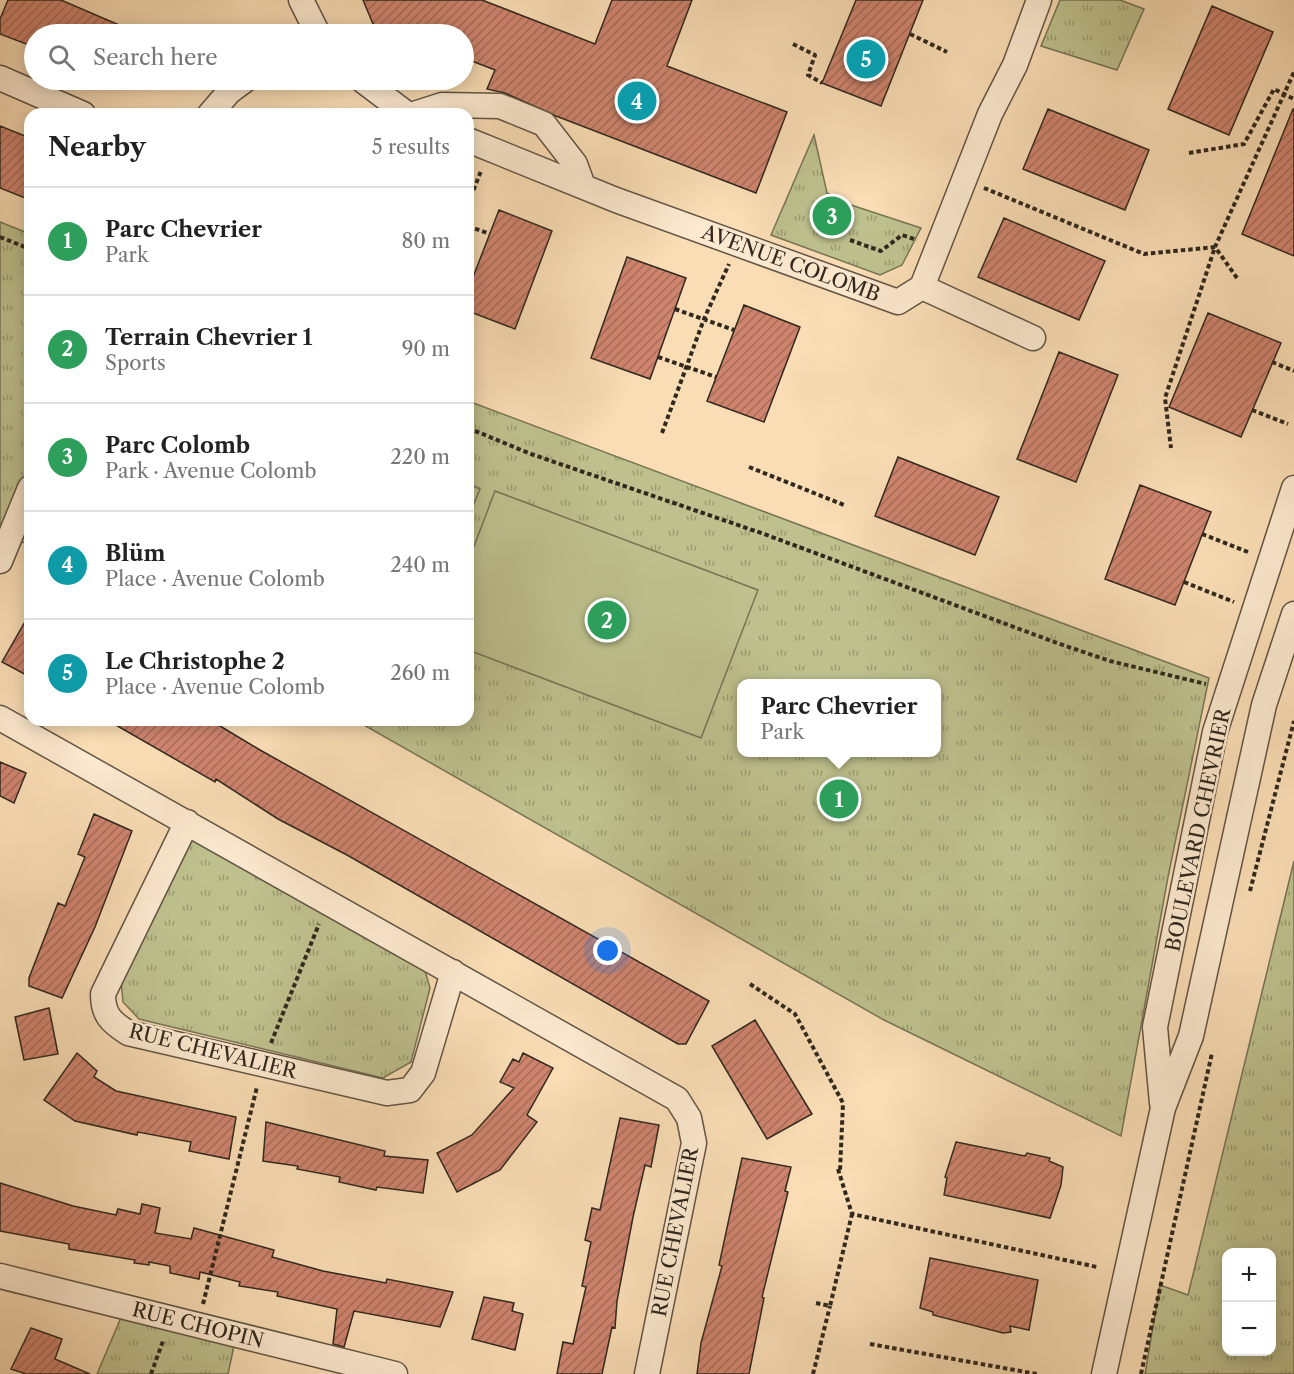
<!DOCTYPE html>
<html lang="en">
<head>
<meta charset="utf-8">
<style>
	:root { --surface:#fff; --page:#f6f6f6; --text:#222; --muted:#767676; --line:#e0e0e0; --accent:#8f2418 }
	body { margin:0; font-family:"Libre Caslon Text",serif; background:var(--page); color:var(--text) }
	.controls { position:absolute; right:18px; bottom:18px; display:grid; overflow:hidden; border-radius:12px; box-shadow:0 3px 15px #0003 }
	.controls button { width:54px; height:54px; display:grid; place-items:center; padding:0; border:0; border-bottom:2px solid var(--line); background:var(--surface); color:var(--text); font:30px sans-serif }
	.you { position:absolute; left:608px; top:951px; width:21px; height:21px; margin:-15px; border:4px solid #fff; border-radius:50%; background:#1a73e8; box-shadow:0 0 0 9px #1a73e833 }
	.badge { display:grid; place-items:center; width:39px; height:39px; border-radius:50%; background:var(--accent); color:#fff; font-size:20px; font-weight:700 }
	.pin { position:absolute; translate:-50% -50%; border:3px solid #fff; box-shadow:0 2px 6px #0006 }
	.popup { position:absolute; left:737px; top:679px; width:204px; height:78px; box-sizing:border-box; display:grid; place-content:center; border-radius:12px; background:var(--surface); filter:drop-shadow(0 2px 4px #0005); font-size:20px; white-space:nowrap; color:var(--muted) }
	.popup b { font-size:22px; color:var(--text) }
	.popup::after { content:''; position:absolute; left:50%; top:100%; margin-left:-12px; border:12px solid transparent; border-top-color:var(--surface) }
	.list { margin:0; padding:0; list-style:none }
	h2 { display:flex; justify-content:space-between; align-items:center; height:78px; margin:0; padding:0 24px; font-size:26px }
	h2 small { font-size:20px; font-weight:400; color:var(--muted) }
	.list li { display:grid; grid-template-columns:39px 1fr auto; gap:18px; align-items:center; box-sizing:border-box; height:108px; padding:0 24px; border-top:2px solid var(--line) }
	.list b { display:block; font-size:22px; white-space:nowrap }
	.list p { margin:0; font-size:20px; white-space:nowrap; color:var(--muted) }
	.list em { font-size:20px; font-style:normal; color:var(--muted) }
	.icon { flex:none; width:33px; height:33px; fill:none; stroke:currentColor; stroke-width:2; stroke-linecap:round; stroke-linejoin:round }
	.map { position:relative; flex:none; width:1294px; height:1374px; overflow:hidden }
	.search { position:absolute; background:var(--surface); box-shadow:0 3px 15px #0003; left:24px; top:24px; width:450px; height:66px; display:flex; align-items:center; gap:15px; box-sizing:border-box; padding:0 21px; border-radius:33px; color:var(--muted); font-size:22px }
	.panel { position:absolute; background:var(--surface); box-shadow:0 3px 15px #0003; left:24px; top:108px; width:450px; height:618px; border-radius:18px }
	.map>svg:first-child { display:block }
	.grass { fill:url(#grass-tufts); stroke:#777456; stroke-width:1.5; fill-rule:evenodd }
	.pitch { fill:#bec18e; stroke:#777456; stroke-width:1.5 }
	.building { fill:url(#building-hatch); stroke:#30281e; stroke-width:1.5 }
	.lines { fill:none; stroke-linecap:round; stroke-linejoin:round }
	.minor-casing { stroke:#625544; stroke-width:27 }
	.path { stroke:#30281e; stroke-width:4; stroke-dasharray:4.5 3; stroke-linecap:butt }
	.minor { stroke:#fce9cf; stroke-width:24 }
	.labels { text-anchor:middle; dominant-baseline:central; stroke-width:5; stroke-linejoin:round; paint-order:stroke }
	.street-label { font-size:20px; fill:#30281e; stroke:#fce9cf }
</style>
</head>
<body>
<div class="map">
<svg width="1294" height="1374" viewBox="0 0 1294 1374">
	<defs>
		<pattern id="grass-tufts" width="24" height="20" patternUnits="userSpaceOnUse" patternTransform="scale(1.5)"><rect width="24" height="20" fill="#bec18e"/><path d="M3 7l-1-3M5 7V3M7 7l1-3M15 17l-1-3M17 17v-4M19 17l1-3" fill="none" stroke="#9b9d73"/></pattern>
		<pattern id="building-hatch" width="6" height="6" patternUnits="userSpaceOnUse" patternTransform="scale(1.5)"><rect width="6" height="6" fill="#cf846e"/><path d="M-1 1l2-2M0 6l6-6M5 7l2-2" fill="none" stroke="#a86c5a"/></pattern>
	</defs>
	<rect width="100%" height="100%" fill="#faddb5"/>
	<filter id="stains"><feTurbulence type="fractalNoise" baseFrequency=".00333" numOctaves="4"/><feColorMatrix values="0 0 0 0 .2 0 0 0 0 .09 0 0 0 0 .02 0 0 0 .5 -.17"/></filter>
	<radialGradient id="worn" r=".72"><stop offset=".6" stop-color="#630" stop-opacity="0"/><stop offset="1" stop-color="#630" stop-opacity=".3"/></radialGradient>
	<!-- grass -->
	<path class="grass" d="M1060 0H1120L1144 9 1117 70 1041 46Z
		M814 135 827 193 848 204 921 228 902 265 880 275 771 235Z
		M0 222 30 234V545L0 534Z
		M468 401 1209 678 1168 877 1121 1136 884 1020 355 720H468ZM742 684H936V752H742Z
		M190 830 424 967 430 988 411 1062 383 1078 139 1019 123 1002 121 981Z
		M1294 861V1374H1145L1160 1285 1188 1295ZM1226 1252H1272V1352H1226Z
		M123 1313 235 1341 228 1374H97Z"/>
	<!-- pitch -->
	<path class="pitch" d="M468 484 480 489 468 518Z
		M495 491 758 590 701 738 468 650V562Z"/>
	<!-- building -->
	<path class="building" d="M8 0H61L140 34H34V47L0 34V19Z
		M363 0H482L595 44 612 0H692L667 66 787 112 756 193 556 116 505 93 487 89 495 70 464 58V34H401L373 24Z
		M856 0H923L881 106 822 83Z
		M1212 6 1273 32 1229 135 1168 109Z
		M1048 109 1149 150 1125 210 1023 169Z
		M1293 109H1294V256L1242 234Z
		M0 126 30 138V200L0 188Z
		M499 210 552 231 515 329 468 311V290Z
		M1004 218 1105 261 1079 320 978 277Z
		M627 257 686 278 650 379 591 358Z
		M744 305 800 327 764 422 707 401Z
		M1208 313 1281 343 1241 437 1169 407Z
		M1059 352 1118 375 1076 482 1017 459Z
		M898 457 999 497 975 555 875 516Z
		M1140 485 1211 512 1175 605 1105 579Z
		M30 613V677L2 662Z
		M107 720H224L220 726 260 750 709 1001 686 1044H678L347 855 278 819 216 779 215 782Z
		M0 762 26 773 14 803 0 796Z
		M94 814 132 831 95 927 62 998 29 986V978L58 903 65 906 85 857 78 854Z
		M49 1008 58 1054 24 1060 15 1017Z
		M755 1020 812 1114 767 1139 712 1046Z
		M77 1053 97 1071 94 1077 116 1091 236 1117 229 1159 189 1151 191 1142 138 1132 137 1135 75 1121 44 1100Z
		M523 1053 553 1068 527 1115 537 1122 500 1170 457 1192 437 1153 472 1135 514 1088 500 1082 513 1059 519 1062Z
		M620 1118 659 1125 651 1167 645 1165 633 1217 617 1301 615 1328 612 1327 602 1374H557L563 1342 573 1344 586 1287 582 1286 591 1242 585 1240 592 1208 600 1210Z
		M266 1122 385 1151 384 1156 428 1160 423 1193 377 1187 376 1190 339 1182 340 1177 297 1169 298 1166 263 1161Z
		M956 1142 1025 1156 1027 1153 1050 1158 1049 1161 1063 1167 1061 1185 1050 1218 944 1195 947 1178 945 1177Z
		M742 1158 791 1167 785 1191 788 1192 762 1297 764 1298 749 1374H697L701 1343 722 1266 719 1265Z
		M0 1183 73 1206 116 1215 118 1209 140 1214 142 1204 160 1208 155 1233 191 1239 194 1228 274 1250 272 1257 323 1271 386 1283 387 1279 453 1292 440 1327 354 1311 344 1347 333 1344 337 1309 277 1296 278 1292 239 1286 240 1282 200 1272 199 1279 170 1273V1266L149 1262V1265L134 1263 135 1260 69 1249V1244L0 1231Z
		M930 1258 1038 1280 1029 1330 1010 1326 1011 1332 1003 1333 933 1315V1312L920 1308Z
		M484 1297 514 1303 512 1311 523 1314 515 1350 472 1339Z
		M31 1328 62 1339 55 1359 90 1374H26L11 1369Z"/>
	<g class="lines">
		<!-- minor casing -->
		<g class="minor-casing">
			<path id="minor" d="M301 0 318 34
				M0 78 83 114
				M362 80 407 114
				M210 114 229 92 245 80
				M414 114 442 105 500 106 544 124 575 164 583 186
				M468 140 616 200 898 302 922 287 990 114 1015 65 1039 0
				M922 287 1033 338
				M0 561 30 488
				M0 718 677 1099 689 1118 694 1143 647 1374
				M187 822 103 994C103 1015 111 1022 128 1033L387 1093 410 1090 423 1073 453 972
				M1162 1103 1155 1027 1215 732 1294 488
				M0 1276 395 1374
				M1104 1374 1163 1108 1191 1036 1264 705 1294 614"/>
		</g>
		<!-- path -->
		<path class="path" d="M910 34 947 52
			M793 44 815 55 808 75 822 83
			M1189 153 1244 144 1274 89 1294 99
			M984 188 1144 254 1215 247 1165 398 1171 448
			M468 204 481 171
			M468 226 490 234
			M0 237 30 249
			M850 240 881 251 902 235 917 240
			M1237 278 1215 247 1294 72
			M468 285 470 286
			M675 309 734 330
			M658 357 716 377
			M1272 362 1294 371
			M1252 410 1288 424
			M468 428 531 454 764 534 1057 643 1110 661 1206 684
			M662 433 704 319 729 264
			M749 467 844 505
			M1202 534 1248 552
			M1184 582 1234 602
			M1250 891 1294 721
			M750 984 795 1014 843 1103 840 1171
			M271 1043 319 924
			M838 1169 852 1214 1097 1267
			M816 1303 830 1306 852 1214
			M203 1304 257 1087
			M870 1344 1037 1374
			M151 1374 163 1341
			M813 1374 830 1306
			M1141 1374 1212 1053"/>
		<!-- minor -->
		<use href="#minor" class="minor"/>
	</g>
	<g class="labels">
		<!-- street labels -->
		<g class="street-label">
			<text transform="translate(791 263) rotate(20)">AVENUE COLOMB</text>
			<text transform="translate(1198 830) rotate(-78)">BOULEVARD CHEVRIER</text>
			<text transform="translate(213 1051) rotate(14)">RUE CHEVALIER</text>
			<text transform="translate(675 1232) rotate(-79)">RUE CHEVALIER</text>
			<text transform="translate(198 1325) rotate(14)">RUE CHOPIN</text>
		</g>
	</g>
	<rect width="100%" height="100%" filter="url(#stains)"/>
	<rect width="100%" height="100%" fill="url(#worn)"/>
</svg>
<div class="controls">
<button>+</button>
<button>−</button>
</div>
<div class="you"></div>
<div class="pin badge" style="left:839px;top:799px;background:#2e9e5b">1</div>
<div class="popup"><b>Parc Chevrier</b>Park</div>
<div class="pin badge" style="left:607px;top:620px;background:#2e9e5b">2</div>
<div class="pin badge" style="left:832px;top:216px;background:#2e9e5b">3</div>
<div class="pin badge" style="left:637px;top:101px;background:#0f9aa8">4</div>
<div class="pin badge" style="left:866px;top:59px;background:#0f9aa8">5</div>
<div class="search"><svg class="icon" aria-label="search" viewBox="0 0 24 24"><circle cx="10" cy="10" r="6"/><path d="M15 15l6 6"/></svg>Search here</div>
<section class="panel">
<h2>Nearby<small>5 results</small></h2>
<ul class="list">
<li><span class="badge" style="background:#2e9e5b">1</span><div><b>Parc Chevrier</b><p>Park</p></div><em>80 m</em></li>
<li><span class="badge" style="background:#2e9e5b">2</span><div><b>Terrain Chevrier 1</b><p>Sports</p></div><em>90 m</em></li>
<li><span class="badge" style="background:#2e9e5b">3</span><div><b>Parc Colomb</b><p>Park · Avenue Colomb</p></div><em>220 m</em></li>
<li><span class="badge" style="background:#0f9aa8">4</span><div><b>Blüm</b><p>Place · Avenue Colomb</p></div><em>240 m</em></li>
<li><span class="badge" style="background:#0f9aa8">5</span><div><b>Le Christophe 2</b><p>Place · Avenue Colomb</p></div><em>260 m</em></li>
</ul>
</section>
</div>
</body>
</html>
